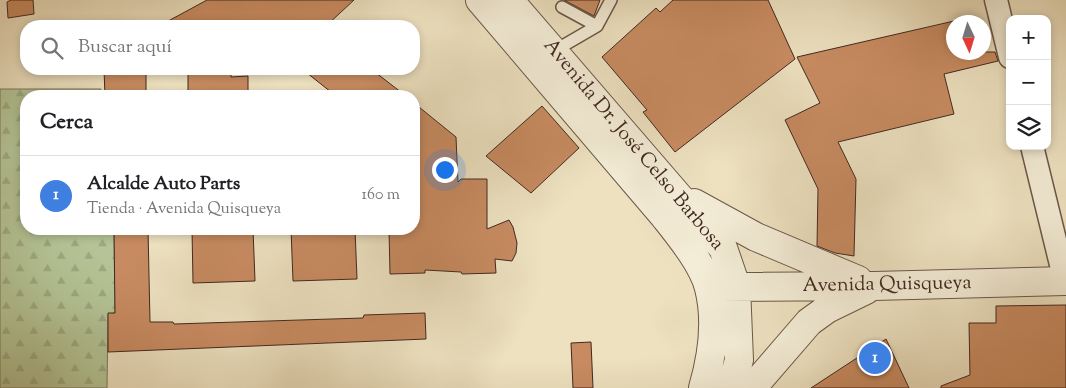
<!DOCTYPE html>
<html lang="es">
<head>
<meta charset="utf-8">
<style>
	:root { --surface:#fff; --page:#f2f2f2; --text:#202124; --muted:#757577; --line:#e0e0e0; --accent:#d93025 }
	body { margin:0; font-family:"Sorts Mill Goudy",serif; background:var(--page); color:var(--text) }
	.controls { position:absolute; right:15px; top:15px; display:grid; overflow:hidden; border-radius:10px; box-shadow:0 2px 8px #0003 }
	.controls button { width:45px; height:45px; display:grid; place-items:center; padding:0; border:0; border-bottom:1px solid var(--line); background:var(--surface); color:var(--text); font:25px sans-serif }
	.compass { position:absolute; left:946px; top:15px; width:45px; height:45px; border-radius:50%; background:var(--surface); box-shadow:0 2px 8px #0003; rotate:176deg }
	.you { position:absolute; left:444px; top:169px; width:18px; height:18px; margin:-12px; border:4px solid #fff; border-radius:50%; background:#1a73e8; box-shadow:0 0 0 8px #1a73e833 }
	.badge { display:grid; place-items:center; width:32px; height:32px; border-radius:50%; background:var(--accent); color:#fff; font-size:16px; font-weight:700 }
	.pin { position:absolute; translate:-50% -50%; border:2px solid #fff; box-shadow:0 1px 5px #0006 }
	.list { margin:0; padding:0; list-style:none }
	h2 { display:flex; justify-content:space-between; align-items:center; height:65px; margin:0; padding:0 20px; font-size:21px }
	h2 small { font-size:16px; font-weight:400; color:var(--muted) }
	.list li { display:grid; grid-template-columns:32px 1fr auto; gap:15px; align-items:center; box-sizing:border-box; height:80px; padding:0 20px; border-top:1px solid var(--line) }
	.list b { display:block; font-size:19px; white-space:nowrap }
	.list p { margin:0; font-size:16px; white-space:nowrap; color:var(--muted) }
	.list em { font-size:16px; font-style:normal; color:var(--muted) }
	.icon { flex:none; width:28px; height:28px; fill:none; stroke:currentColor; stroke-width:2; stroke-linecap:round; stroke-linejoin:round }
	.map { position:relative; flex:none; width:1066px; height:388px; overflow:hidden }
	.search { position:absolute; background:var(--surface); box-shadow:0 2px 8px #0003; left:20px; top:20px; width:400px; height:55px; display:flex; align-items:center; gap:12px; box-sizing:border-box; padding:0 18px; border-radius:20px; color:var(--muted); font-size:19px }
	.panel { position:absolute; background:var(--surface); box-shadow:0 2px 8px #0003; left:20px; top:90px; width:400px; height:145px; border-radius:20px }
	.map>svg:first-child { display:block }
	.forest { fill:url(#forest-firs); stroke:#7a765c }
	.building { fill:#c88b61; stroke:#402921 }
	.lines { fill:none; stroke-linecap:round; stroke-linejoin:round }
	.service-casing { stroke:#6b5749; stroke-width:14 }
	.minor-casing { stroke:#6b5749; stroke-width:25 }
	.tertiary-casing { stroke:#6b5749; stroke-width:30 }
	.service { stroke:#f3ecd6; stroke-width:11 }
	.minor { stroke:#f3ecd6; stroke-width:22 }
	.tertiary { stroke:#f3ecd6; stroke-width:28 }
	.labels { text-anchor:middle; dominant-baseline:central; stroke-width:4; stroke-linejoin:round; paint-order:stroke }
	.street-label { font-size:20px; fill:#402921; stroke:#f3ecd6 }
</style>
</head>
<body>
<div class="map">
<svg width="1066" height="388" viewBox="0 0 1066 388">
	<defs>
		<pattern id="forest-firs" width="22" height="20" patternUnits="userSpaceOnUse" patternTransform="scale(1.25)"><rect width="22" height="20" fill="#b4c496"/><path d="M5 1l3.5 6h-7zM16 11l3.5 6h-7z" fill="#9ca881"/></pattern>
	</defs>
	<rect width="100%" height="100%" fill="#ede1c0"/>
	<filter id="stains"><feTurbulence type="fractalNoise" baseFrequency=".004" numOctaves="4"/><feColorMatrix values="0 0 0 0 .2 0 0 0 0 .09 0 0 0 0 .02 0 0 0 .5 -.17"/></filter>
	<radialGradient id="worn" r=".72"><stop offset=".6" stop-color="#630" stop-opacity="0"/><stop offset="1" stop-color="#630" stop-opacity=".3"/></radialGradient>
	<!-- forest -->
	<path class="forest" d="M0 89H101V96H26V229H114L115 313 108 314 107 388H0Z"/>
	<!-- building -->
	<path class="building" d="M11 0H33L34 14 8 18 7 2Z
		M207 0H354L326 26H250L243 21 233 26H159Z
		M564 0H600L594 16Z
		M673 0H768L795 59 675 152 643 112 647 110 602 57 656 8 660 12Z
		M954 21V52H995L998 61 944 74 954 114 838 142 856 179 854 256 835 253 817 246 818 189 785 120 820 103 797 57Z
		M104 69H146V96H105Z
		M302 69H371L406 96H336Z
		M231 70V77L248 76V96H188V71Z
		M414 103 456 137 458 182 461 179H487V229L509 220 513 227 517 243 516 253 512 261 495 259 496 273 462 274 461 272 425 270V273L390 274 389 229H414Z
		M542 106 579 148 531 193 486 156Z
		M114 229H148L150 322H173L174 324 363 318 364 315 425 313 426 339 108 352V313H115Z
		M192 229H253L255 281 193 283Z
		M291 229H355L357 279 293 281Z
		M1066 305V388H941V386L970 375 969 323H996V306Z
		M886 339 909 388H811Z
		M591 342 593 388H573L571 343Z"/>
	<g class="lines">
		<!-- service casing -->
		<g class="service-casing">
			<path id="service" d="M562 7 597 26
				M554 51 597 26 611 0"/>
		</g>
		<!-- minor casing -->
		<g class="minor-casing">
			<path id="minor" d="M996 0 1010 57
				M1032 146 1065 281"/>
		</g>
		<!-- tertiary casing -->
		<g class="tertiary-casing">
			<path id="tertiary" d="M480 0 664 216C679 235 703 264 709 288 717 320 712 357 703 388
				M509 0 723 248 736 286 739 360 731 388
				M694 203 756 237 858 280
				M718 287 874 286 1066 281
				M752 388 809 322 827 309 866 290"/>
		</g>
		<!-- service -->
		<use href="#service" class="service"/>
		<!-- minor -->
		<use href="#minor" class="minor"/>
		<!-- tertiary -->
		<use href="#tertiary" class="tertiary"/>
	</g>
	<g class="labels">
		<!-- street labels -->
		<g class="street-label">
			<text transform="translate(633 145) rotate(50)">Avenida Dr. José Celso Barbosa</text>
			<text transform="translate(887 285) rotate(-1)">Avenida Quisqueya</text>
		</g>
	</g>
	<rect width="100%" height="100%" filter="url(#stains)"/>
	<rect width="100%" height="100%" fill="url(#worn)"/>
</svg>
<div class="controls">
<button>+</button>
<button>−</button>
<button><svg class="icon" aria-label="layers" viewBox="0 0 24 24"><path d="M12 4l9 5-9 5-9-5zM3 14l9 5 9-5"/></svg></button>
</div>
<svg class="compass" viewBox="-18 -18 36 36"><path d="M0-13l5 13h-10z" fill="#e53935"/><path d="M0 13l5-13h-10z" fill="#757577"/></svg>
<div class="you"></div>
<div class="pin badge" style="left:875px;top:358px;background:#3f7fe0">1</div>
<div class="search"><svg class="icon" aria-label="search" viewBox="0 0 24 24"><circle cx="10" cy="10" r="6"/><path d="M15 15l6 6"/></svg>Buscar aquí</div>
<section class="panel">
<h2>Cerca<small></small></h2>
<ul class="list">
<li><span class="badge" style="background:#3f7fe0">1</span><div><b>Alcalde Auto Parts</b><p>Tienda · Avenida Quisqueya</p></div><em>160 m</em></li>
</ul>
</section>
</div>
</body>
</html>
